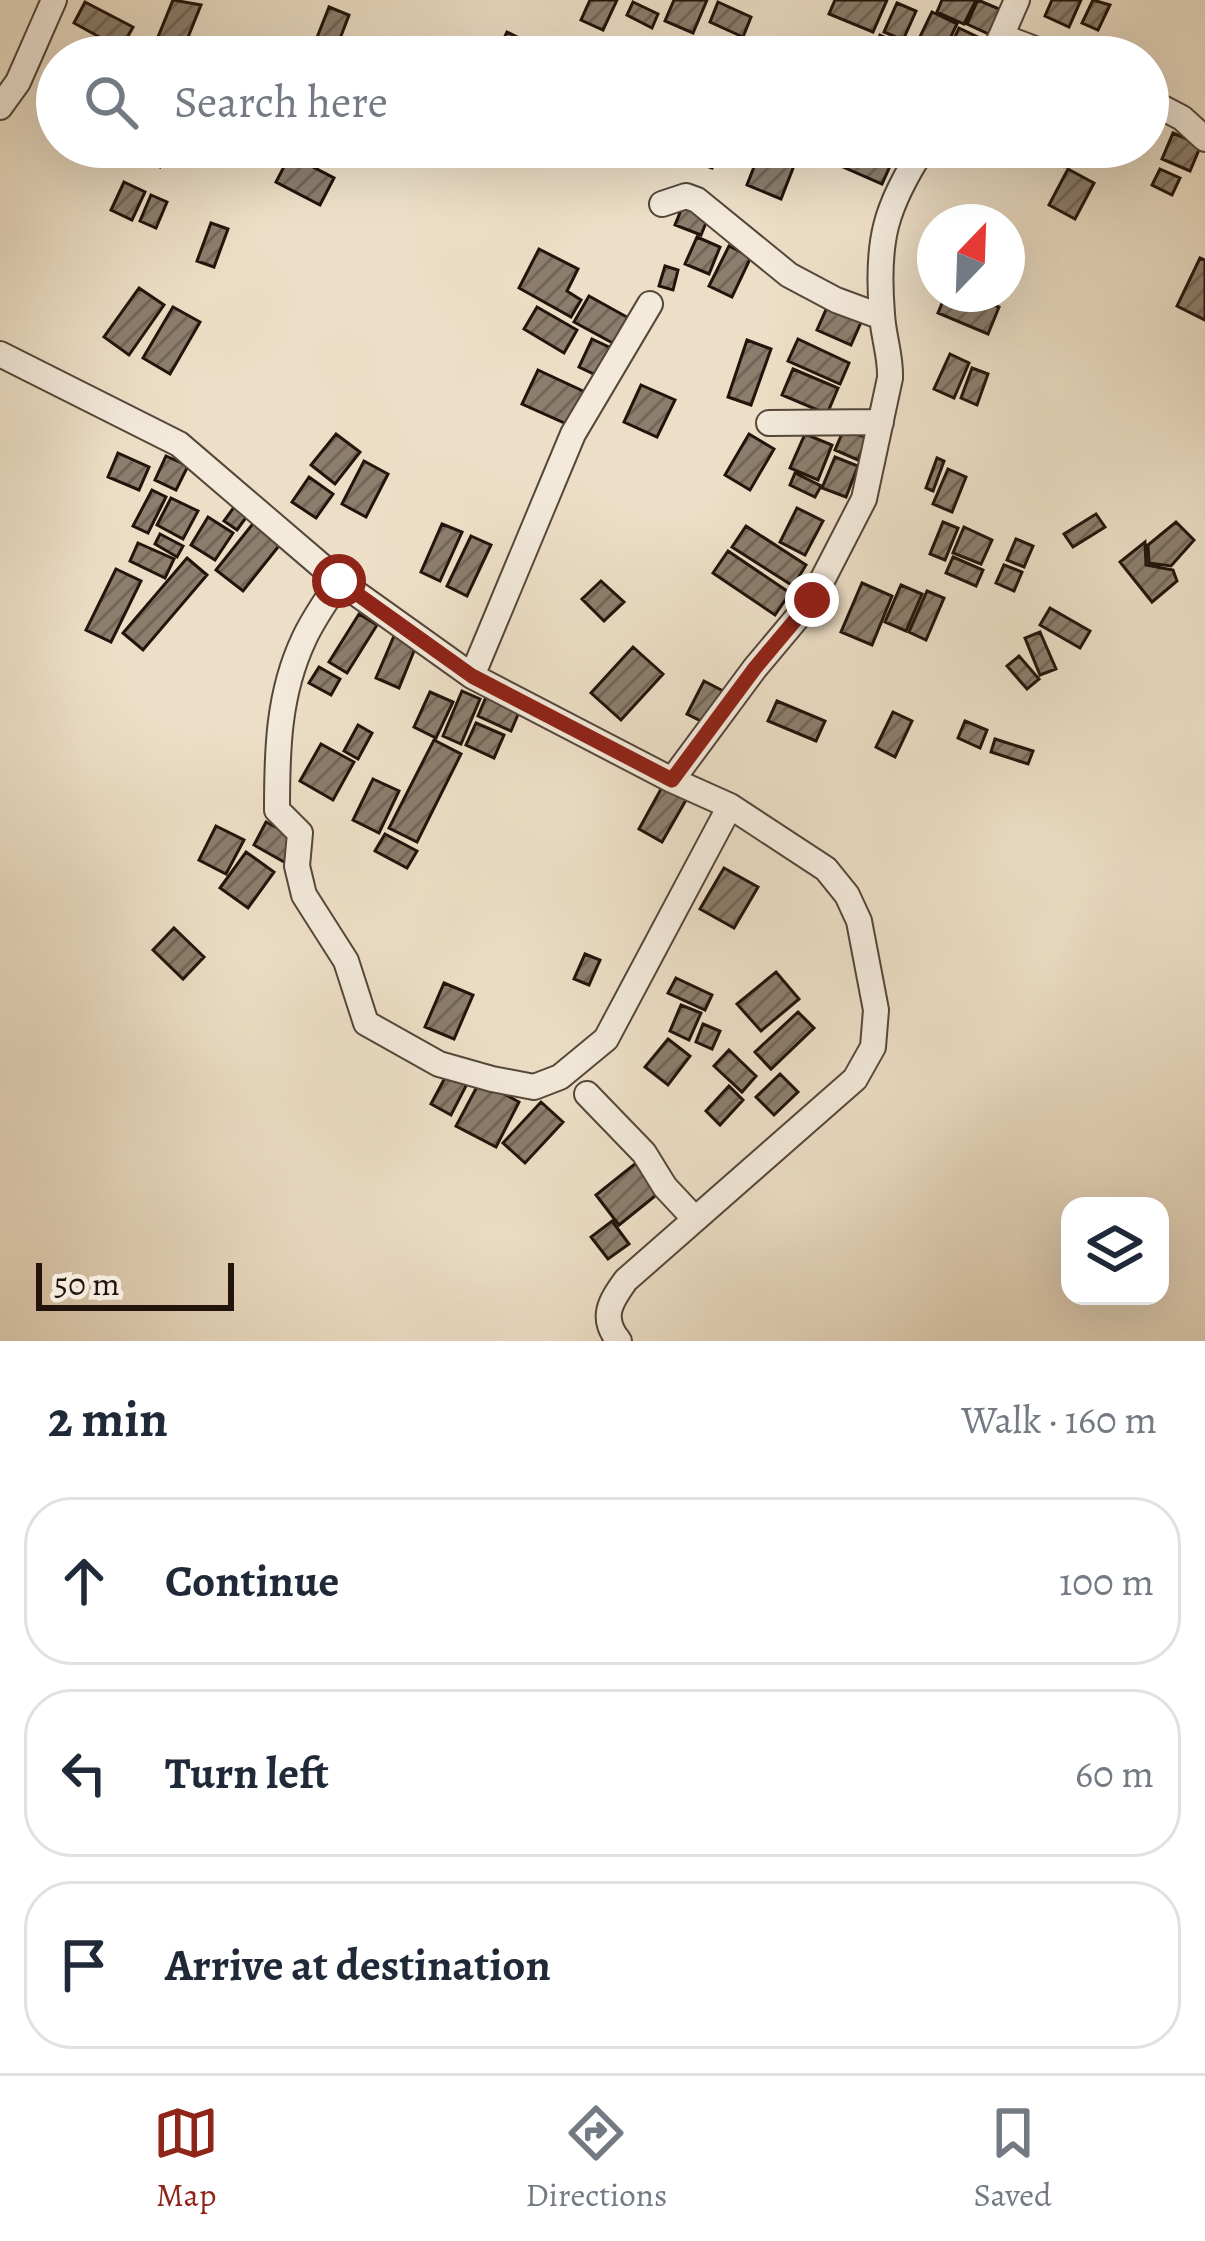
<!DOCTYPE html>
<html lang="en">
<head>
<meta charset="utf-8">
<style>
	:root { --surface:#fff; --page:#f6f6f7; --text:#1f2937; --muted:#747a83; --line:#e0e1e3; --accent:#8f2418 }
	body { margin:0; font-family:Alegreya,serif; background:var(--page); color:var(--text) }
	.controls { position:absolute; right:36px; bottom:36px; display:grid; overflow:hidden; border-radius:24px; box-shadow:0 12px 48px #0002 }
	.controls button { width:108px; height:108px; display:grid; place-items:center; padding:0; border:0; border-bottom:3px solid var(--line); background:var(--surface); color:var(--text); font:60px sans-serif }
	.compass { position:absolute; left:917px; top:204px; width:108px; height:108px; border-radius:50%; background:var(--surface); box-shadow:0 12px 48px #0002; rotate:23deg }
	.scale { position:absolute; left:36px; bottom:30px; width:198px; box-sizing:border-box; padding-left:12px; border:6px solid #22140b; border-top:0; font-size:33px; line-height:42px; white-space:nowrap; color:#22140b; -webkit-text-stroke:9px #f3eadb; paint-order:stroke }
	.stop { position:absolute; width:36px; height:36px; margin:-27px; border:9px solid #8f2418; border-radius:50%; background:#fff }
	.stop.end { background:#8f2418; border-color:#fff; box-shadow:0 3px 12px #0008 }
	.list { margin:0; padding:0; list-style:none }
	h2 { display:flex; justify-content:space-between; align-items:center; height:156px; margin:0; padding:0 48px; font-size:51px }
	h2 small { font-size:39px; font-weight:400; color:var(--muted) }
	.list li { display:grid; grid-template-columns:78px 1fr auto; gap:36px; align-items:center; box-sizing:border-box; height:168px; margin:0 24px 24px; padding:0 24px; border:3px solid var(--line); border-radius:48px }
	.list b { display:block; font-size:45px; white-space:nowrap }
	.list em { font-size:39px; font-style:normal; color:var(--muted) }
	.icon { flex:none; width:66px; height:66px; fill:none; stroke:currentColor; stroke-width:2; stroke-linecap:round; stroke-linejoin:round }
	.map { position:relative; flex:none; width:1205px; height:1341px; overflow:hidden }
	.search { position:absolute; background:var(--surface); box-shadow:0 12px 48px #0002; left:36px; right:36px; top:36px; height:132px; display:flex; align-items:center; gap:30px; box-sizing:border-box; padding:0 42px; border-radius:66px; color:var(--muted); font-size:45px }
	.sheet { height:732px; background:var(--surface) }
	nav { display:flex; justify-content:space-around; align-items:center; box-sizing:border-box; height:168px; border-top:3px solid var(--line); background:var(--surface); font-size:33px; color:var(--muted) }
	nav a { display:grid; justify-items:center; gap:6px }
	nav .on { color:var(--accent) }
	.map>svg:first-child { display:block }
	.building { fill:url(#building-hatch); stroke:#22140b; stroke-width:3 }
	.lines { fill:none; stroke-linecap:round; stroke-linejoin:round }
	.street-casing { stroke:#55473a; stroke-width:28 }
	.street { stroke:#f3eadb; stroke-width:24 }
	.route { stroke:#8f2418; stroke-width:15 }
</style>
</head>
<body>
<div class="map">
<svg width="1205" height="1341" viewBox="0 0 1205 1341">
	<defs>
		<pattern id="building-hatch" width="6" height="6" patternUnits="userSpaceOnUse" patternTransform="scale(3)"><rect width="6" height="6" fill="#8c7e6d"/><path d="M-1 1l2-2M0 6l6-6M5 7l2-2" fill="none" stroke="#726658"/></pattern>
	</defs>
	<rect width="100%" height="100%" fill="#eddfc7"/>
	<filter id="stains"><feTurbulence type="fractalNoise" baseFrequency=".00167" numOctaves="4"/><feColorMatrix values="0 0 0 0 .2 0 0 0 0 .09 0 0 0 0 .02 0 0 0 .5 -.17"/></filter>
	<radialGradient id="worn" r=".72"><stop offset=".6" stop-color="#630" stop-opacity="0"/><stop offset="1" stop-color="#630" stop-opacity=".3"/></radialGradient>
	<!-- building -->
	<path class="building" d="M173 0 201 5 184 47 158 37Z
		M590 0H617L603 30 581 20Z
		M674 0H707L693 33 665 21Z
		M835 0H887L873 32 829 14Z
		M942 0H976L964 24 937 12Z
		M978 0 1004 11 993 36 967 24Z
		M1052 0H1081L1069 27 1045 16Z
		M1093 0 1110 5 1098 30 1082 23Z
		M85 2 133 27 121 49 74 23Z
		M633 2 658 14 652 28 627 15Z
		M718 2 751 17 743 37 710 22Z
		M897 3 916 11 903 40 884 32Z
		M329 7 349 15 336 49 316 40Z
		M932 12 957 24 941 57 914 49Z
		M959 28 984 40 976 57 946 55Z
		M507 32 531 44 525 57H495Z
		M880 35 925 56 924 57H887L873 50Z
		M1173 133 1201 145 1190 171 1162 159Z
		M130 147H174L160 167Z
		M696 147H721L712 168 691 160Z
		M841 147H877L895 155 882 184 834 163Z
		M761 149 795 163 781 199 747 185Z
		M290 155 334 178 320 205 276 182Z
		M1068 169 1094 183 1075 219 1049 205Z
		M1160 169 1180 178 1172 195 1152 185Z
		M124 182 145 192 132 220 111 210Z
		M151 195 167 202 156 228 140 221Z
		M684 203 710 213 701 235 675 225Z
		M211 223 228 229 214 267 197 261Z
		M697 237 720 247 709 274 685 264Z
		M729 246 751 257 732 297 709 286Z
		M539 249 578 269 567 291 581 300 571 317 519 288Z
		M1200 258 1205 260V320L1177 306Z
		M665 266 678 270 673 290 659 286Z
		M139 288 164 305 129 355 104 337Z
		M946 294H967L999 307 988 334 938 313Z
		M589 296 634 321 620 347 574 322Z
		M828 305 862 320 851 345 817 330Z
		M173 307 200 322 170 374 143 358Z
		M537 307 577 330 564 353 524 329Z
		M592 339 611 348 598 376 579 367Z
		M798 339 849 363 840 384 788 361Z
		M747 340 771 349 751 405 728 397Z
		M950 354 969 363 954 398 934 389Z
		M972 368 988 374 977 405 961 398Z
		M793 369 838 388 827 414 782 395Z
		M538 370 585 392 569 425 522 404Z
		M641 385 675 400 657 437 624 422Z
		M844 429 867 438 858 460 835 450Z
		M336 434 360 452 335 484 311 465Z
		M749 434 774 449 750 490 725 475Z
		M805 434 832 445 818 480 790 468Z
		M118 453 149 467 139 490 108 477Z
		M166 456 188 466 176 490 155 480Z
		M835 457 858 466 846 497 822 488Z
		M937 458 944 461 933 491 926 488Z
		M364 461 388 474 366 517 342 504Z
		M948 469 966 477 952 512 933 504Z
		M795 473 821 486 815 497 790 485Z
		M309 477 333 494 316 518 292 502Z
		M152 490 166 497 148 533 133 526Z
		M171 498 198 511 183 539 157 525Z
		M237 503 250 512 237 530 224 521Z
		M797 508 823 521 805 555 780 542Z
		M1096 514 1105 527 1073 547 1064 534Z
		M208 517 233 533 215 560 191 545Z
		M255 521 282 542 243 591 216 570Z
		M943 522 958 528 945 560 930 554Z
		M1176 522 1194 540 1171 566 1149 563 1148 545Z
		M442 524 462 532 440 581 421 572Z
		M746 526 806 565 793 586 732 547Z
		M964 527 992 540 981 564 953 553Z
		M160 534 183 546 177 557 155 544Z
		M471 536 491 545 467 596 447 586Z
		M1016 539 1033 546 1024 567 1007 560Z
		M1145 542 1146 565 1173 570 1177 581 1152 602 1120 562Z
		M138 543 174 559 165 578 130 561Z
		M728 551 790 593 775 615 713 573Z
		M953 557 983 570 976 586 946 573Z
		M187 558 207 575 143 650 123 633Z
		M1004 565 1022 572 1014 591 996 583Z
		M116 569 141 581 111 642 86 630Z
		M601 581 624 602 604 621 582 599Z
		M862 583 892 596 872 645 841 632Z
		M901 585 922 594 906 631 885 622Z
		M927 591 944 598 926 640 909 632Z
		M1050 608 1090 631 1080 648 1040 625Z
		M359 614 377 625 347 673 329 662Z
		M1040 632 1056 669 1040 675 1025 638Z
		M394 636 416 646 399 688 376 678Z
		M633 647 663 674 621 720 591 693Z
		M1019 656 1039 679 1027 689 1007 666Z
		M319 667 340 679 331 695 309 683Z
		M704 681 725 692 709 725 687 714Z
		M462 691 480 699 461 744 443 736Z
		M430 692 453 702 436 738 414 727Z
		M486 697 519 712 511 731 478 716Z
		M777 701 825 721 816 741 768 721Z
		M893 712 912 721 895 757 876 747Z
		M965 721 987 730 980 748 958 738Z
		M476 723 504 735 494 758 466 745Z
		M358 725 372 733 358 759 344 751Z
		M995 739 1033 751 1028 764 991 752Z
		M434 740 461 754 417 842 389 828Z
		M321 744 354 762 333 800 300 781Z
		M373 779 399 791 379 833 353 820Z
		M666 780 690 793 662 842 639 829Z
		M266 822 296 838 284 862 254 845Z
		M216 826 244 840 226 874 199 860Z
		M385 834 417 851 407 868 375 851Z
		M246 852 274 872 248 908 220 888Z
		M724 868 758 887 734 928 700 909Z
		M174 928 204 957 183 979 153 950Z
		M585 954 600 960 589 985 574 979Z
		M776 972 799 999 761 1031 737 1004Z
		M676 978 712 995 705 1010 668 993Z
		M444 983 473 995 454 1039 425 1027Z
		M681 1005 701 1013 689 1040 670 1031Z
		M798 1012 814 1028 771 1069 755 1052Z
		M703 1024 720 1031 712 1049 696 1042Z
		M668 1039 690 1056 668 1085 645 1067Z
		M729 1050 756 1076 742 1092 714 1066Z
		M447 1074 467 1084 451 1115 431 1104Z
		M780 1074 798 1092 774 1115 756 1097Z
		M480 1081 519 1102 496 1147 456 1126Z
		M729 1086 743 1100 720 1125 706 1111Z
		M541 1102 563 1122 525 1163 503 1143Z
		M636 1163 660 1192 619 1225 596 1195Z
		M612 1221 629 1244 608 1259 591 1237Z"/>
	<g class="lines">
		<!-- street casing -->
		<g class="street-casing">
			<path id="street" d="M1003 37 1056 57
				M992 57 1017 0
				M1148 100 1182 118 1205 139
				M0 107 18 82 54 0
				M1018 147C1043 151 1073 161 1096 147
				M662 204 686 196 697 200 789 275 836 300 882 317
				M0 354 179 444 339 581 472 676 672 780 730 806 826 869 847 895 859 921 876 1010 873 1047 855 1079 626 1280C610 1302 600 1318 619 1341
				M769 423 881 422
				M339 581C327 600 313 619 304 639 278 694 277 751 277 810L300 833 297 866 304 895 346 961 366 1023 439 1064 492 1079 534 1087 560 1077 606 1039 730 806
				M472 676 573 434 650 304
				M672 780 755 668 812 600 864 499 890 378C891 356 883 336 882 314 876 241 885 207 924 147
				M587 1094 644 1153 665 1187 694 1218"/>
		</g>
		<!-- street -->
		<use href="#street" class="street"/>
	</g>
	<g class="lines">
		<!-- route -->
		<path class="route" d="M339 581 472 676 672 780 755 668 812 600"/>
	</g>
	<rect width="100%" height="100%" filter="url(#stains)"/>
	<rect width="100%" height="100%" fill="url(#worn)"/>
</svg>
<div class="controls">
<button><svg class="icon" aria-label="layers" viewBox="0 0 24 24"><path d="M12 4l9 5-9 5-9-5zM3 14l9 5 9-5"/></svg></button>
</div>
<svg class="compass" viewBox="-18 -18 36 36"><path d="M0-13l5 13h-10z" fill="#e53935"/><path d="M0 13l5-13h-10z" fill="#747a83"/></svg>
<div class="scale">50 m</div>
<div class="stop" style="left:339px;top:581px"></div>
<div class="stop end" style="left:812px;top:600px"></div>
<div class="search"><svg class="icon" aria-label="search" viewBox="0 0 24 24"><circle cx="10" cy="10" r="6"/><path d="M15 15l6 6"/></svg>Search here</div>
</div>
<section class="sheet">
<h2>2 min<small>Walk · 160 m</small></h2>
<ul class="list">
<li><svg class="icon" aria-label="ahead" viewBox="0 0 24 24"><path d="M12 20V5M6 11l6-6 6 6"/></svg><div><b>Continue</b></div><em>100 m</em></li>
<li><svg class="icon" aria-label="left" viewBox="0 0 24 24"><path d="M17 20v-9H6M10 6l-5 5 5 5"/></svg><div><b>Turn left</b></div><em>60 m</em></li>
<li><svg class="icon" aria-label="arrive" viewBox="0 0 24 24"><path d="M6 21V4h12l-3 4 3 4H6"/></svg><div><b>Arrive at destination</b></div></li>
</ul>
</section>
<nav>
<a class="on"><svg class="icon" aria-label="map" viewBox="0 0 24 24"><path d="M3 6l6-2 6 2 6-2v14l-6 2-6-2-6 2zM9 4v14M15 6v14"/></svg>Map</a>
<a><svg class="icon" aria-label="directions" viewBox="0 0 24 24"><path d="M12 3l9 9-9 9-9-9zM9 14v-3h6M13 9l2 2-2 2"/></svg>Directions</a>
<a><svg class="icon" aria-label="saved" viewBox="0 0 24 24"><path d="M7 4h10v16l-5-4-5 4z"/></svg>Saved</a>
</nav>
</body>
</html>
